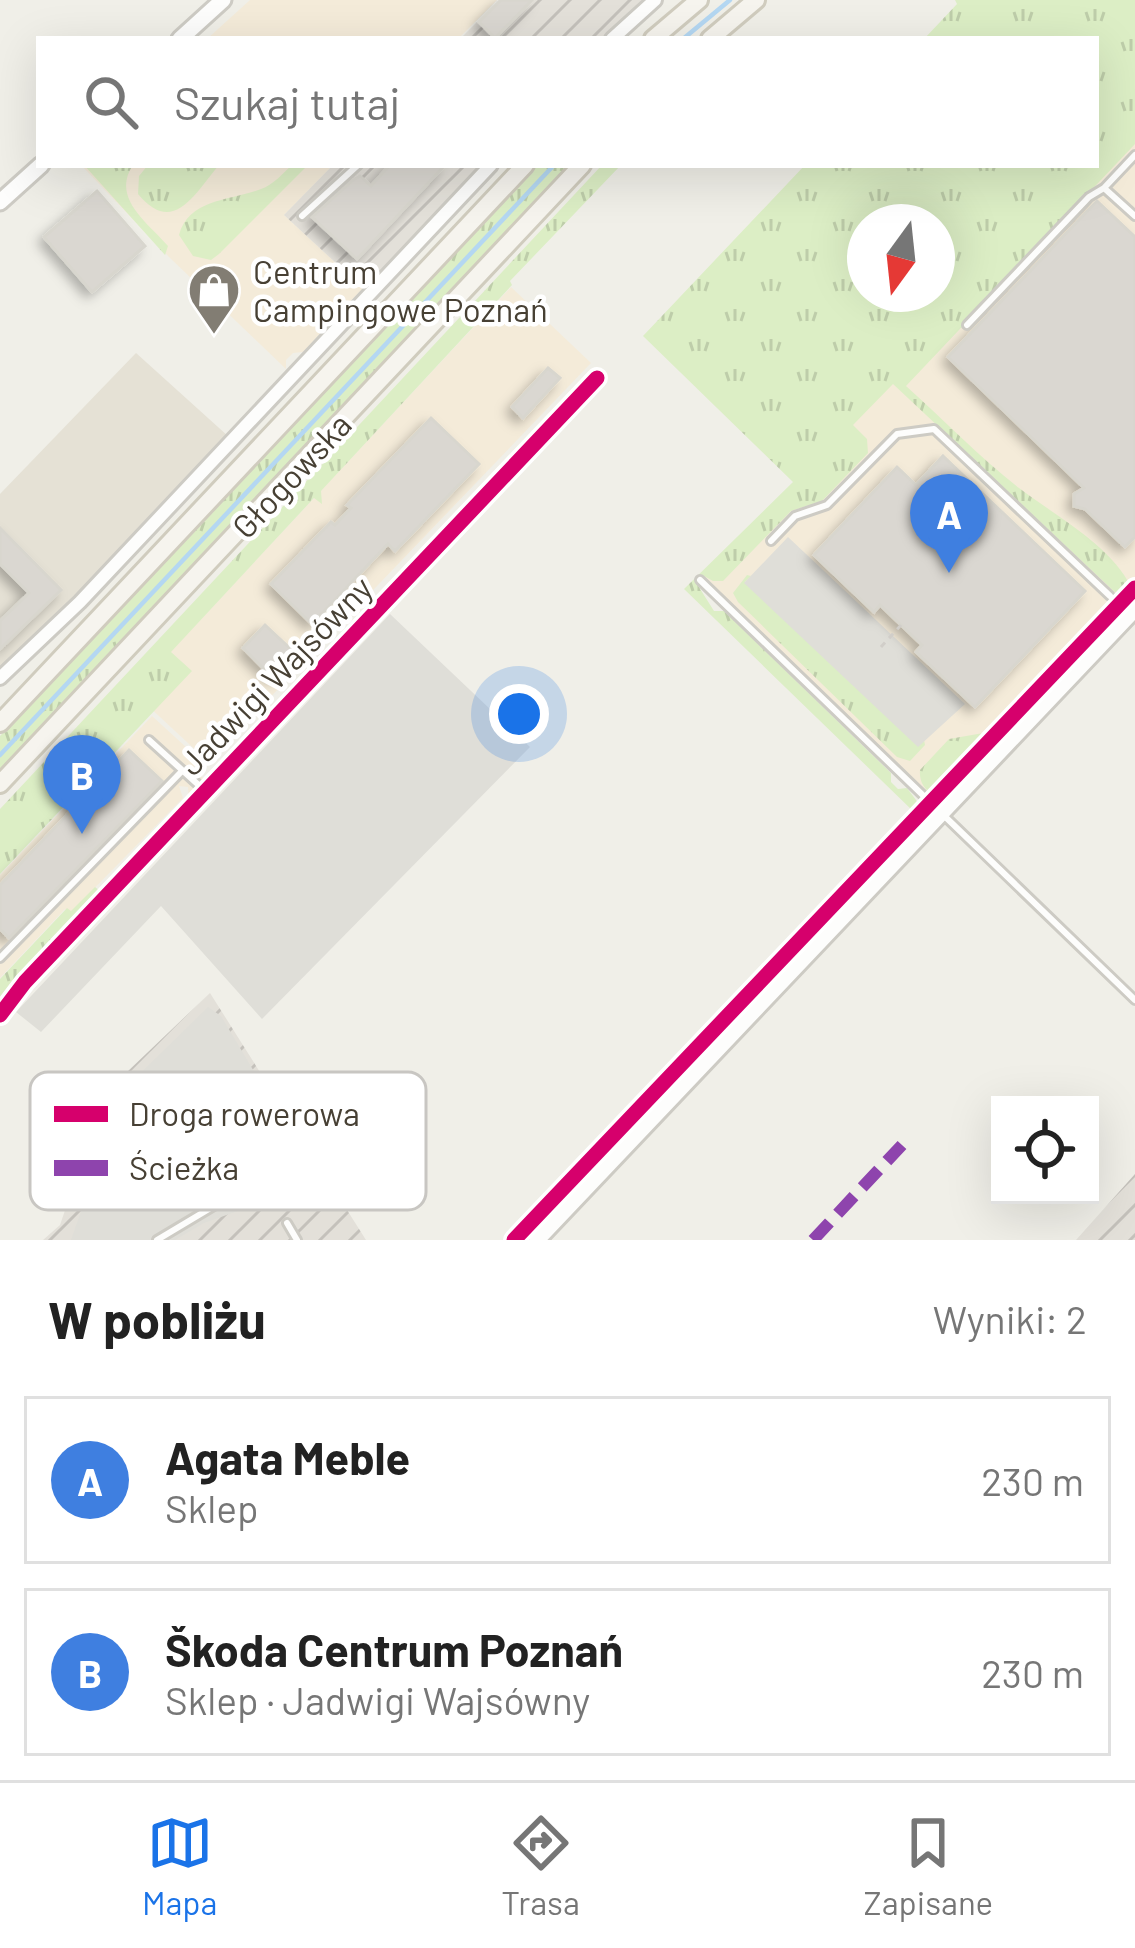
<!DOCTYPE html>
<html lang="pl">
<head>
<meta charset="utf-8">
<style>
	:root { --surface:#fff; --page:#f6f6f6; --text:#222; --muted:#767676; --line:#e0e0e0; --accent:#1a73e8 }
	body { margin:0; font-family:Barlow,sans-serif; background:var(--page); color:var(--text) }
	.controls { position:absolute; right:36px; bottom:36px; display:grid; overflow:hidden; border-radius:0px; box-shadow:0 12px 48px #0002 }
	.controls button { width:108px; height:108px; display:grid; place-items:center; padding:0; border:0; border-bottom:3px solid var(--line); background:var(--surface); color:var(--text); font:60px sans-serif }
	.compass { position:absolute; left:847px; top:204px; width:108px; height:108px; border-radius:50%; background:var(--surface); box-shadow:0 12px 48px #0002; rotate:195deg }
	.you { position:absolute; left:519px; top:714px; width:42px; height:42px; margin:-30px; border:9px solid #fff; border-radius:50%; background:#1a73e8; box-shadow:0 0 0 18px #1a73e833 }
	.badge { display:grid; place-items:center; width:78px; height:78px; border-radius:50%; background:var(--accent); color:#fff; font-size:39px; font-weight:700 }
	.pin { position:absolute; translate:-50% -99px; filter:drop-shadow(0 3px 6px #0008) }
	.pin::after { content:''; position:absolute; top:63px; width:42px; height:36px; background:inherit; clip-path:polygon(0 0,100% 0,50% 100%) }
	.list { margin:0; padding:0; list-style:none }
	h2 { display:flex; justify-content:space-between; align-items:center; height:156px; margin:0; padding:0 48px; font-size:51px }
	h2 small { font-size:39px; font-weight:400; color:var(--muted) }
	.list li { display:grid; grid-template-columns:78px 1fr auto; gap:36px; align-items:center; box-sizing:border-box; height:168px; margin:0 24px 24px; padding:0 24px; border:3px solid var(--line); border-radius:0px }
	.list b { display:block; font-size:45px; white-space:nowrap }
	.list p { margin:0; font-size:39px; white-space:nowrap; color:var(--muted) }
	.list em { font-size:39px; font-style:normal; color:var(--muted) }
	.icon { flex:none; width:66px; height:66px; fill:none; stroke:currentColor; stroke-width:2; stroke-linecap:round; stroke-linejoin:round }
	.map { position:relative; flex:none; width:1135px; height:1240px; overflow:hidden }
	.search { position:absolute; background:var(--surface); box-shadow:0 12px 48px #0002; left:36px; right:36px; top:36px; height:132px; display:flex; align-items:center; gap:30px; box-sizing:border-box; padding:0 42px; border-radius:0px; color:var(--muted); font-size:45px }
	.sheet { height:540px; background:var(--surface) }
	nav { display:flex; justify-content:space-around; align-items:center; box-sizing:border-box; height:168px; border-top:3px solid var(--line); background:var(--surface); font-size:33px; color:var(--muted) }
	nav a { display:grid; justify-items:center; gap:6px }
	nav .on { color:var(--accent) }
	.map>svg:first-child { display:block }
	.residential { fill:#e5e1d5 }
	.commercial { fill:#f4ebd9 }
	.industrial { fill:url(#industrial-furrows) }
	.grass { fill:url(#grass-tufts); fill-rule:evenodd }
	.parking { fill:#dfded8 }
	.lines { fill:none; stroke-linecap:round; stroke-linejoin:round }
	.stream { stroke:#b4d7f2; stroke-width:4.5 }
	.building { fill:#dad7d1; stroke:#d8d6ce; stroke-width:3; filter:url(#shadow) }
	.service-casing { stroke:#cdcbc4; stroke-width:12 }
	.minor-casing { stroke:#cdcbc4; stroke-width:18 }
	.tertiary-casing { stroke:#cdcbc4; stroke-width:21 }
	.secondary-casing { stroke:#d0ccbe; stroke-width:22 }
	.path { stroke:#d1cec9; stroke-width:3; stroke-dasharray:6 6; stroke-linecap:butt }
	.service { stroke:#fdfdfc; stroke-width:6 }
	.minor { stroke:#fdfdfc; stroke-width:12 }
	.tertiary { stroke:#fdfdfc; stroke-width:15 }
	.secondary { stroke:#f6f4ee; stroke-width:16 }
	.quiet { stroke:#8e44ad; stroke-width:12; stroke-dasharray:24 12; stroke-linecap:butt }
	.cycleway-casing { stroke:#fff; stroke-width:22 }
	.cycleway { stroke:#d6006c; stroke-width:15 }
	.labels { text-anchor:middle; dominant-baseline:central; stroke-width:9; stroke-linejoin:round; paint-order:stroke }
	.poi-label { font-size:33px; fill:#474034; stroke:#fff; text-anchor:start }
	.street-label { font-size:33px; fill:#474034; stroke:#fff }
	.key { fill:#fff; stroke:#c8c6c2; stroke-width:3 }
	.key-label { font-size:33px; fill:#474034 }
</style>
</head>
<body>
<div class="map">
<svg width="1135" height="1240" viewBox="0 0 1135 1240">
	<defs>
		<pattern id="industrial-furrows" width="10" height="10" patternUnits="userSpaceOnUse" patternTransform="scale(3)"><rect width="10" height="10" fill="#e3e0d9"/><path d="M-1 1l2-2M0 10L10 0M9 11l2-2" fill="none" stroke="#c4c1bb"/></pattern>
		<pattern id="grass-tufts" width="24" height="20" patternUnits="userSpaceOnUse" patternTransform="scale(3)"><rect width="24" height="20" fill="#dceec5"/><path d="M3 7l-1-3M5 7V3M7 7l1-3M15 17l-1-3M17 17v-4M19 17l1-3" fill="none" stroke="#becdaa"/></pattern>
		<filter id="shadow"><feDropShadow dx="-5.5" dy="5.5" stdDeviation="6" flood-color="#0004"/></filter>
	</defs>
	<rect width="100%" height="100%" fill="#f0efe8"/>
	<!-- residential -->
	<path class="residential" d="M136 353 229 437 0 677V494Z"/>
	<!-- commercial -->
	<path class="commercial" d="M250 0H497L458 39H207Z
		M1135 125V609L941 814 700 580Z
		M81 165H333L284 215 363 288 303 352 293 353 286 360V369L169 257Z
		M511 287 591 363 235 734 228 729 202 756 133 692Z
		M152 716 199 759 192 770 203 778 215 773 189 801 188 787 179 786 183 798 70 913 65 909 0 978V875Z"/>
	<!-- industrial -->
	<path class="industrial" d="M499 0H648L604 39H460Z
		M333 165H483L369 287 363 288 284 215Z
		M210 993 366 1240H43L60 1225 105 1093Z
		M1135 1174V1240H1076Z"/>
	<!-- grass -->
	<path class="grass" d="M955 0H1135V144L906 386C943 419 979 457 1019 488 1054 515 1111 545 1131 587L1119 596 893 384 853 425 867 439 868 453 822 501 791 511 723 581H713L704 576 697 584 714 611H724L891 773V782L898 789 907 788 922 808 914 812 684 589 793 482 643 336 805 165H1096V39H924L957 4ZM865 222H937V294H865Z
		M84 165H133C111 198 147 222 168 246L165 255Z
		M148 165H219C194 195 173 236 138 194L139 176Z
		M292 165H308L219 254 211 260 193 256 179 235C189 198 231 201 261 189 273 185 282 174 292 165Z
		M537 165H569L0 770V736Z
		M602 165H621L510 281 512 285 321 491 322 504 314 498 171 652 192 671 0 874V809Z
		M747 575 751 576 745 582 918 746 924 740 925 745 910 761 897 757 738 602 733 593Z
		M1111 609 934 795C924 790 919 781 920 770L949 739 989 732Z
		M95 887 100 891 0 1002V979L67 908 71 911Z"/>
	<!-- parking -->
	<path class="parking" d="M788 537 965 704 918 747 744 583Z
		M390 614 530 747 262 1019 161 906 41 1032 16 1012Z
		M208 1007 221 1016 312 1169 252 1206 204 1223 175 1240H71L103 1148 115 1098Z"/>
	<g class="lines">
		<!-- stream -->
		<path class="stream" d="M683 39 730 0
			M0 755 554 165"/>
	</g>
	<!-- building -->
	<path class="building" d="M501 0H532L495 38 479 22Z
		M390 165H445L357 259 312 217 352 181 360 176 371 186Z
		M97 191 145 246 92 292 44 237Z
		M1097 201 1135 237V537L1125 547 1085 509 1074 506V494L1084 488 948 357Z
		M548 368 560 378 523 418 512 407Z
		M431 418 479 464 395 551 388 544 312 624 271 584 331 522 335 525 351 508 347 505Z
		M943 456 1085 591 975 707 916 652 922 645 880 605 874 612 814 555 897 467 916 485Z
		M0 528 61 590 0 649V621L29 593 0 564Z
		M265 625 296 654 273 678 243 648Z
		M129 750 162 781 9 938 0 929V885Z"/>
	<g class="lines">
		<!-- service casing -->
		<g class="service-casing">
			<path id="service" d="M1104 188 1135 216
				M302 216 358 165
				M967 325 1089 197 1104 188 1135 155
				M771 541 795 516 827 505 897 434 934 429 1110 596
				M700 580 1135 1000
				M149 740 203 789
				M0 958 182 771
				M287 1223 297 1240
				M157 1240 254 1182"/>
		</g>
		<!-- minor casing -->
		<g class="minor-casing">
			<path id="minor" d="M612 39 655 0
				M0 678 80 602 491 165
				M0 1015 25 982 597 378"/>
		</g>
		<!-- tertiary casing -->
		<g class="tertiary-casing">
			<path id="tertiary" d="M180 39 223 0
				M0 202 41 165
				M537 1240 1135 609"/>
		</g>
		<!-- secondary casing -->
		<g class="secondary-casing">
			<path id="secondary" d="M653 39 699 0
				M710 39 756 0
				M0 723 525 165
				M0 784 582 165"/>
		</g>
		<!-- path -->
		<path class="path" d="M881 647 901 625"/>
		<!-- service -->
		<use href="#service" class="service"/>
		<!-- minor -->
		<use href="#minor" class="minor"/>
		<!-- tertiary -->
		<use href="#tertiary" class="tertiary"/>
		<!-- secondary -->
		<use href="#secondary" class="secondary"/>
		<!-- quiet -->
		<path class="quiet" d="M813 1240 902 1145"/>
		<!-- cycleway casing -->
		<g class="cycleway-casing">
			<path id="cycleway" d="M0 1015 25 982 597 378
				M514 1240 1135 588"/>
		</g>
		<!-- cycleway -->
		<use href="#cycleway" class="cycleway"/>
	</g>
	<!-- icons -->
	<defs>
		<g id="shop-pin" transform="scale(2.7)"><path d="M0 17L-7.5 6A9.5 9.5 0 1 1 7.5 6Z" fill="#827d73" stroke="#fff"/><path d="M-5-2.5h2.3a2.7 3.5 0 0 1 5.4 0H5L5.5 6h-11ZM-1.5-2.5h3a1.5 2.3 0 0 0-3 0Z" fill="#fff"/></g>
	</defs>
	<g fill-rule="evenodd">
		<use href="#shop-pin" x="214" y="290"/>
	</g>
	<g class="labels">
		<!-- poi labels -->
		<g class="poi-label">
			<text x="253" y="271">Centrum<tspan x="253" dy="38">Campingowe Poznań</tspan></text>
		</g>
		<!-- street labels -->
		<g class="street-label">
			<text transform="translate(291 475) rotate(-47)">Głogowska</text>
			<text transform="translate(275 675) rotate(-46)">Jadwigi Wajsówny</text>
		</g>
	</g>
	<!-- legend -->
	<rect x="30" y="1072" width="396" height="138" rx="18" class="key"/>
	<rect x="54" y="1106" width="54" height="16" fill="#d6006c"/>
	<rect x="54" y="1160" width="54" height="16" fill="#8e44ad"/>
	<g class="key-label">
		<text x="129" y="1126">Droga rowerowa</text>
		<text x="129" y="1180">Ścieżka</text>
	</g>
</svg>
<div class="controls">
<button><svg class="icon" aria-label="locate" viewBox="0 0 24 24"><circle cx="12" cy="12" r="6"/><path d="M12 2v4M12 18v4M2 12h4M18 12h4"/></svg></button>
</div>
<svg class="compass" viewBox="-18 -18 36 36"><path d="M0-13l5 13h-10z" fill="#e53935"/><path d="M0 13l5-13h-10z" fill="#767676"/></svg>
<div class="you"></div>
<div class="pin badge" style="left:949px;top:573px;background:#3f7fe0">A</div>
<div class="pin badge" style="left:82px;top:834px;background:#3f7fe0">B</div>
<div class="search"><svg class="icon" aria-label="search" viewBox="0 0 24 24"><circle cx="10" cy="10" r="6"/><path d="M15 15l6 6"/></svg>Szukaj tutaj</div>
</div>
<section class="sheet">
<h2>W pobliżu<small>Wyniki: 2</small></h2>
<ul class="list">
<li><span class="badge" style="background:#3f7fe0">A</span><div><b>Agata Meble</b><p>Sklep</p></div><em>230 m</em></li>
<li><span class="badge" style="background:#3f7fe0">B</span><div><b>Škoda Centrum Poznań</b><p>Sklep · Jadwigi Wajsówny</p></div><em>230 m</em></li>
</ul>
</section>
<nav>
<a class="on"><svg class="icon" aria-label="map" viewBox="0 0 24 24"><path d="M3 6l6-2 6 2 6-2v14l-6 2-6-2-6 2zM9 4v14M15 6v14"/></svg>Mapa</a>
<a><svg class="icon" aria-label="directions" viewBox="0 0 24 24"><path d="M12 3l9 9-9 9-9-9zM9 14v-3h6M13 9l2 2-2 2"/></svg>Trasa</a>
<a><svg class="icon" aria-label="saved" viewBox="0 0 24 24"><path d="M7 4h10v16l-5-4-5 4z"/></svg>Zapisane</a>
</nav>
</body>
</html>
